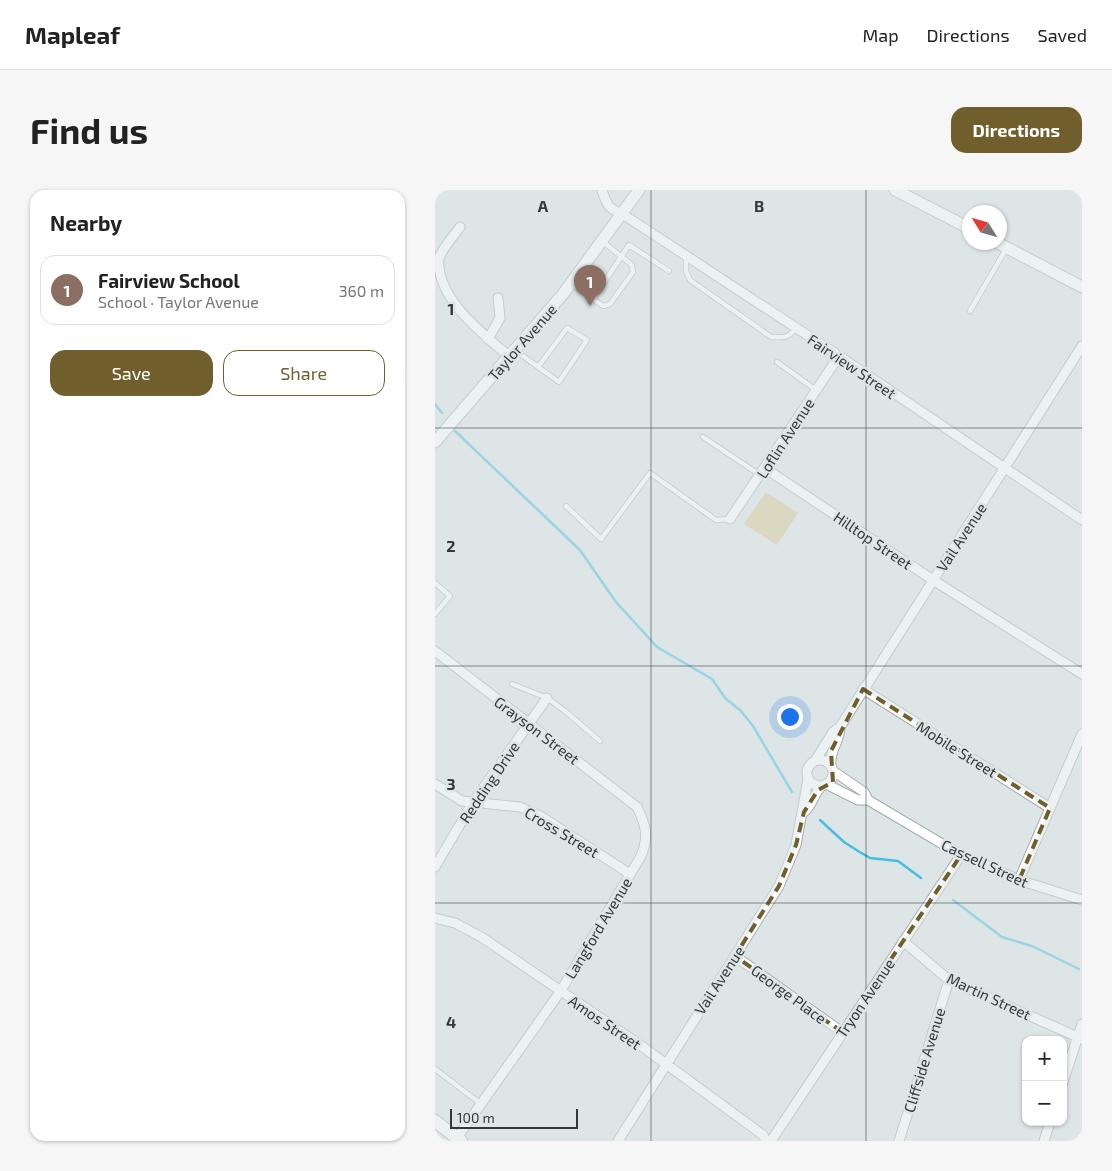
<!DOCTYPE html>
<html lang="en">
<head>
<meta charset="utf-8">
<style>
	:root { --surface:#fff; --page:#f6f6f6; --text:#222; --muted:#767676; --line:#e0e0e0; --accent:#705f2d }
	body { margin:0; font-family:"Exo 2",sans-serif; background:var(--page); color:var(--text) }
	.controls { position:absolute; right:15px; bottom:15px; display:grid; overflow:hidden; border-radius:10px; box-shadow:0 1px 4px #0004 }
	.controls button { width:45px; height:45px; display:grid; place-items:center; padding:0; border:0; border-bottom:1px solid var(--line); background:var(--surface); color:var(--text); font:25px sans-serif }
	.compass { position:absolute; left:527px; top:15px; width:45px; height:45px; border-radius:50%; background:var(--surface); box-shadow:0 1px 4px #0004; rotate:307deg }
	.scale { position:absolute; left:15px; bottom:12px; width:128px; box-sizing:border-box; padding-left:5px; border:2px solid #353839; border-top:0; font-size:14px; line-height:18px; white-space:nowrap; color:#353839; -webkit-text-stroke:4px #dde5e7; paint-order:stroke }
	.you { position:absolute; left:354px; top:526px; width:18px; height:18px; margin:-12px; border:4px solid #fff; border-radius:50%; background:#1a73e8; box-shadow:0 0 0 8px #1a73e833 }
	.badge { display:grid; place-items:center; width:32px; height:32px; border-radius:50%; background:var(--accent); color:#fff; font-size:16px; font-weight:700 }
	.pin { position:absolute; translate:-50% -41px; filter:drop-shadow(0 1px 2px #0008) }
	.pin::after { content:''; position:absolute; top:26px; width:18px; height:15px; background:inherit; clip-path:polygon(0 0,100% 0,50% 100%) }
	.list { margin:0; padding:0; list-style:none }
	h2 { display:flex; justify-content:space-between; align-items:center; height:65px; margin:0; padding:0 20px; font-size:21px }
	h2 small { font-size:16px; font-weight:400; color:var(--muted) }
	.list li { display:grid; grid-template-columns:32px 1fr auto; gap:15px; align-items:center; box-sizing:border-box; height:70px; margin:0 10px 10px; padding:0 10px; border:1px solid var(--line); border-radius:15px }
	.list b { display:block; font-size:19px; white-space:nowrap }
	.list p { margin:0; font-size:16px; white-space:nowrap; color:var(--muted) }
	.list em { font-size:16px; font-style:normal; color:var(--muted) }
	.actions { display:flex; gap:10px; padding:15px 20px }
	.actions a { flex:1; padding:11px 0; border:1px solid var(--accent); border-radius:15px; text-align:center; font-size:18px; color:var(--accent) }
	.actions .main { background:var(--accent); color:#fff }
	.map { position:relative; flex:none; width:647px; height:951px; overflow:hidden; border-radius:15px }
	header { display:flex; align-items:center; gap:30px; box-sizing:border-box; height:70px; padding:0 25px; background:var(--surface); border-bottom:1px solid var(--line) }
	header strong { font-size:24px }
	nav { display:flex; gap:28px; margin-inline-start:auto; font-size:18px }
	.intro { display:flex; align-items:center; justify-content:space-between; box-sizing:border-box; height:120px; padding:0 30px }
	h1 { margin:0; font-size:35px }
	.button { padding:12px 22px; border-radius:15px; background:var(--accent); color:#fff; font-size:18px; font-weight:700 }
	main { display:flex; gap:30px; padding:0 30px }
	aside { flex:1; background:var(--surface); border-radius:15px; box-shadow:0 1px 4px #0004 }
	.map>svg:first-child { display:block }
	.green { fill:#dac792 }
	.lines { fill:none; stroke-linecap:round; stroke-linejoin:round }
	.stream { stroke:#46bee0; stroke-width:2.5 }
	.service-casing { stroke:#a5acae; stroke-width:6 }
	.minor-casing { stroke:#a5acae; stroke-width:11 }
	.tertiary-casing { stroke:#a5acae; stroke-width:13 }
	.secondary-casing { stroke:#a5acae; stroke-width:14 }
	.service { stroke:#fff; stroke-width:4.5 }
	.minor { stroke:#fff; stroke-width:9 }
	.tertiary { stroke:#fff; stroke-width:11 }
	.secondary { stroke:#fff; stroke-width:12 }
	.marked { fill:none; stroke:#705f2d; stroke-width:4; stroke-dasharray:10 6; stroke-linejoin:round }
	.grid { fill:none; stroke:#353839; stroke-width:1; stroke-opacity:0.55 }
	.labels { text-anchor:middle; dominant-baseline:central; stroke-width:5; stroke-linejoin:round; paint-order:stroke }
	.street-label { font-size:15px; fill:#353839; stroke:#dde5e7 }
	.grid-label { font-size:16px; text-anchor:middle; font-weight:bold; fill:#353839; stroke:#dde5e7; stroke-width:5; stroke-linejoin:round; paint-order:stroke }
</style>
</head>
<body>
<header>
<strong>Mapleaf</strong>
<nav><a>Map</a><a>Directions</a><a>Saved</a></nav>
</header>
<div class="intro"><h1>Find us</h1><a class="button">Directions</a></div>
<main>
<aside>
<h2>Nearby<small></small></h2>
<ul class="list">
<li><span class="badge" style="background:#8d6e63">1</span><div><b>Fairview School</b><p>School · Taylor Avenue</p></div><em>360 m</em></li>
</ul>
<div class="actions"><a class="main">Save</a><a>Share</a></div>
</aside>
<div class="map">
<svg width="647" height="951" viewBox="0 0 647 951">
	<rect width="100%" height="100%" fill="#dde5e7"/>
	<!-- green -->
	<path class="green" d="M331 302 363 323 342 355 309 334Z"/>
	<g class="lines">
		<!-- stream -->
		<path class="stream" d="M0 214 7 223
			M20 241 145 360 181 412 222 457 277 489 290 508 306 521 318 536 357 602
			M385 630 409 652 423 661 435 668 463 671 486 688
			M518 710 567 747 597 756 644 779"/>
		<!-- service casing -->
		<g class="service-casing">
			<path id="service" d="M251 66V81L255 90 336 147C348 148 354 148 361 138
				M137 94 168 116 175 114 198 82 197 75 167 51
				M158 109 194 55 234 81
				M535 121 571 59
				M81 161 124 192 152 150 132 138 103 177
				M342 172 381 200
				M268 247 325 285
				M131 316 166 349 215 283 281 330 295 329
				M0 393 15 406 0 424
				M77 494 112 508 130 521 165 551
				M0 879 46 914"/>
		</g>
		<!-- minor casing -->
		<g class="minor-casing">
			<path id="minor" d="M167 0C171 13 173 19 186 23L404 166 647 330
				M25 37C18 47 8 57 4 68 0 108 49 145 75 167
				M53 149 65 128 63 108
				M331 279 498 390 647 484
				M295 329 404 166
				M0 461 202 617C211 635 214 647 206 666L125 802 22 948
				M428 499 615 618
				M372 583a13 13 0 1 1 26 0a13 13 0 1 1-26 0Z
				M380 571 398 542 405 537 647 156
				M396 576C394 560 405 552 405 537
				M398 581 429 602 433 610 526 665 584 690 647 710
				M0 594 27 611 85 617 107 627 195 684
				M391 594 423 610H433
				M369 622C378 615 378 604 387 596
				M0 677 37 614 112 508
				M584 690 647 544
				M0 728 20 733 48 748 208 857 328 945 331 951
				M468 751 514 790 647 849
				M300 766 407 842
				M628 892 647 834
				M183 951 344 696 361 655 373 589
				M336 951 526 665
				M464 951 514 790
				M609 951 615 932"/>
		</g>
		<!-- tertiary casing -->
		<g class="tertiary-casing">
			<path id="tertiary" d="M460 0 534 38
				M561 52 647 97
				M0 252 128 104 204 0"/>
		</g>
		<!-- secondary casing -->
		<g class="secondary-casing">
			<path id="secondary" d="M0 931 26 951"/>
		</g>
		<!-- service -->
		<use href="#service" class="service"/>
		<!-- minor -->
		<use href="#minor" class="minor"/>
		<!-- tertiary -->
		<use href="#tertiary" class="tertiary"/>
		<!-- secondary -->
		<use href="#secondary" class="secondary"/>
	</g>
	<!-- marked area -->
	<path d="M0 0H647V951H0ZM428 499 615 618 584 690 526 665 407 842 300 766 344 696 361 655 369 622 383 600 398 592 396 561Z" fill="#dde5e7" fill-opacity=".55" fill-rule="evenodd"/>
	<path class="marked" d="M428 499 615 618 584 690 526 665 407 842 300 766 344 696 361 655 369 622 383 600 398 592 396 561Z"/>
	<!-- grid -->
	<path class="grid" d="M216 0V951M431 0V951M0 238H647M0 476H647M0 713H647"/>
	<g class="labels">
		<!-- street labels -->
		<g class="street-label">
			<text transform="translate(87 152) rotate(-49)">Taylor Avenue</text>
			<text transform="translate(417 176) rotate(34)">Fairview Street</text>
			<text transform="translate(350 248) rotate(-57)">Loflin Avenue</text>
			<text transform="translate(526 347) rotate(-57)">Vail Avenue</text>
			<text transform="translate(438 350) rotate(34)">Hilltop Street</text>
			<text transform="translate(102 540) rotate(37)">Grayson Street</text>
			<text transform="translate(522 559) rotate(32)">Mobile Street</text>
			<text transform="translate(54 592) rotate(-56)">Redding Drive</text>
			<text transform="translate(127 642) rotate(31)">Cross Street</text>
			<text transform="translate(550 673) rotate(25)">Cassell Street</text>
			<text transform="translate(163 738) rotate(-59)">Langford Avenue</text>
			<text transform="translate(284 790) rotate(-57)">Vail Avenue</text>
			<text transform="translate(354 804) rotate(36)">George Place</text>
			<text transform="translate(554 806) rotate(25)">Martin Street</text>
			<text transform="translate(430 808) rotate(-56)">Tryon Avenue</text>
			<text transform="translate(170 832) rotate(34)">Amos Street</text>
			<text transform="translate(489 870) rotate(-73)">Cliffside Avenue</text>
		</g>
	</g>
	<g class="grid-label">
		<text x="108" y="22">A</text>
		<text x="324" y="22">B</text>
		<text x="16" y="125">1</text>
		<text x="16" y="362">2</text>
		<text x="16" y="600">3</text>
		<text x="16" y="838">4</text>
	</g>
</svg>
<div class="controls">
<button>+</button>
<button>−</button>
</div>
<svg class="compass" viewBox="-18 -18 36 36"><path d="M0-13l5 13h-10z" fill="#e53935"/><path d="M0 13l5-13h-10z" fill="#767676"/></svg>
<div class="scale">100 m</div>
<div class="you"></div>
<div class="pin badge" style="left:155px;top:116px;background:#8d6e63">1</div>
</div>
</main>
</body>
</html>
